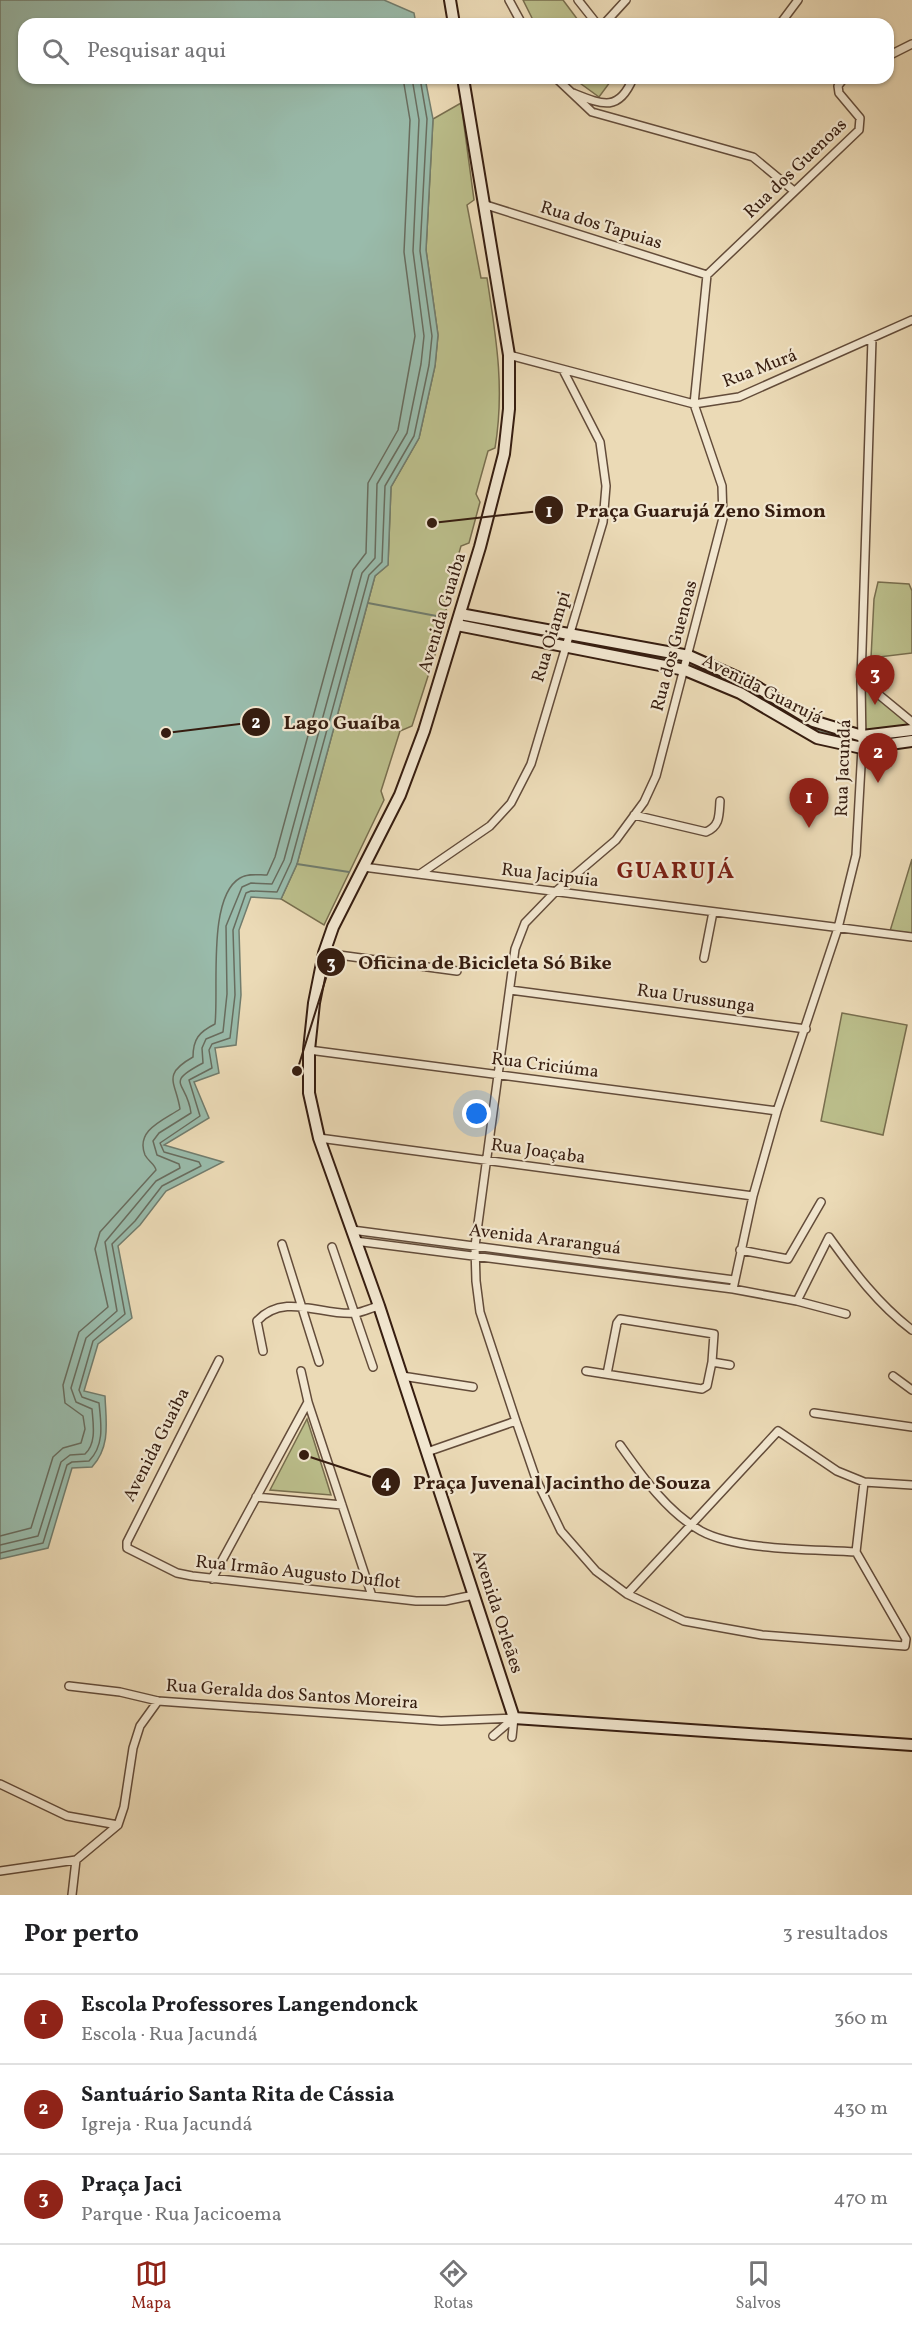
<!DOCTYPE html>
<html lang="pt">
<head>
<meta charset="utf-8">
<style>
	:root { --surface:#fff; --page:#f6f6f6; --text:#202124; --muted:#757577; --line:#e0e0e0; --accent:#8f2418 }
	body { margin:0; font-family:Vollkorn,serif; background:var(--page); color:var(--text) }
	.you { position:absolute; left:477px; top:1114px; width:21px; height:21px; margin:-15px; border:4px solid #fff; border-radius:50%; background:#1a73e8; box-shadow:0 0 0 9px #1a73e833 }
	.badge { display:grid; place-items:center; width:39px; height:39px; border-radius:50%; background:var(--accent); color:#fff; font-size:20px; font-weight:700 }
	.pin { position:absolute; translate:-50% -50px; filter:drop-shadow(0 2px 3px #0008) }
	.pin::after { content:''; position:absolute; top:32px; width:21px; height:18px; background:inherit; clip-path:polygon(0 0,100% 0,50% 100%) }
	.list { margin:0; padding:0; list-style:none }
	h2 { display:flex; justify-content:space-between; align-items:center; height:78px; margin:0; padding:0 24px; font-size:26px }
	h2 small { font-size:20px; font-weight:400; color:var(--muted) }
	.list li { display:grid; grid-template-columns:39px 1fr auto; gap:18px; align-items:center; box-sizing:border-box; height:90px; padding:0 24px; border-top:2px solid var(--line) }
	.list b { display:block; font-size:22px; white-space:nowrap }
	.list p { margin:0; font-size:20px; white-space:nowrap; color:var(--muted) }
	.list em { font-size:20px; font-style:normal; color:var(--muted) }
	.icon { flex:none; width:33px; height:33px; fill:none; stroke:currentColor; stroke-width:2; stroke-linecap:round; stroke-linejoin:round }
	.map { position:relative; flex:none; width:912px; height:1895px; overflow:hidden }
	.search { position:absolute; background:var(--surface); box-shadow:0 2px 4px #0004; left:18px; right:18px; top:18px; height:66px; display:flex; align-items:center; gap:15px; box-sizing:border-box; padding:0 21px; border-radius:18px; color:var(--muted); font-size:22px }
	.sheet { height:348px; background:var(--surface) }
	nav { display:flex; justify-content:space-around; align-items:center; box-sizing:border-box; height:84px; border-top:2px solid var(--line); background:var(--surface); font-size:16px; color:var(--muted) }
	nav a { display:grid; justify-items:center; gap:3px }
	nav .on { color:var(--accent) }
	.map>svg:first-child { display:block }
	.green { fill:#bbbe8b; stroke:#786e4e; stroke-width:1.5 }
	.water { fill:#99bbab; stroke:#717c6d; stroke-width:1.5 }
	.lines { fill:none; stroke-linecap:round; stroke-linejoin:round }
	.shore { stroke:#686c5e; stroke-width:1.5 }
	.stream { stroke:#717c6d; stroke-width:2 }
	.street-casing { stroke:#634c3a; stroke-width:10 }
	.secondary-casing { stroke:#361d10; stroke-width:14 }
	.street { stroke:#f2e7d0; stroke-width:7 }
	.secondary { stroke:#f2e7d0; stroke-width:10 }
	.labels { text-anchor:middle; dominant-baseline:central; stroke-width:4.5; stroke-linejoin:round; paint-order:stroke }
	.street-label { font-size:18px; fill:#361d10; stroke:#f2e7d0 }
	.district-label { font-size:24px; font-weight:bold; letter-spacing:1.5px; fill:#7a1f14; stroke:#f2e7d0 }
	.leader { fill:none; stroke:#361d10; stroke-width:2 }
	.callout-dot { fill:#361d10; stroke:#f2e7d0; stroke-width:2 }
	.mark-label { font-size:18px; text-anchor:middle; font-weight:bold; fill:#fff }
	.callout-label { font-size:20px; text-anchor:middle; font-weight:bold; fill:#361d10; stroke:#f2e7d0; stroke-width:4.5; stroke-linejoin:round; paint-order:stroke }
</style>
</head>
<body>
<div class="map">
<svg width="912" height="1895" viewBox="0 0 912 1895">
	<rect width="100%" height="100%" fill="#ebdab6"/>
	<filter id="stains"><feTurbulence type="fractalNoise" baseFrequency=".00333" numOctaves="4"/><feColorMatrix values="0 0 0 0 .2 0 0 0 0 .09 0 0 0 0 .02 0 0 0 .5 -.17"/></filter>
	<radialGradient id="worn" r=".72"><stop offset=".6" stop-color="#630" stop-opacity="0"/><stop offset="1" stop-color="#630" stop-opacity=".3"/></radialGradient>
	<!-- green -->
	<path class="green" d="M523 0H563L581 24H535Z
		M573 78H613L599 97Z
		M461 103 474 200 467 205 481 278H487C496 337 505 388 495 448L488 451 476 494 480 502 469 543 461 546 444 604 448 614 412 726 400 731 381 791 384 800 324 925 281 899 297 864 375 576 388 565 391 487 419 438 435 366 438 335 426 250 433 119Z
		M878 582 909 584 912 591V653L871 658 874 599Z
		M863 685 909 725 866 731Z
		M912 859V933L890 931Z
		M842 1013 907 1025 883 1135 821 1121Z
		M307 1419 331 1495 270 1490Z"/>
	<!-- water -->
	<path class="water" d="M0 0H384L414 13 416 24H24V78H425L433 119 426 250 438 335 435 366 419 438 391 487 388 565 375 576 297 864 281 899 251 897 239 930 241 995 236 1045 215 1048 219 1073 194 1082 209 1118 164 1145 223 1162 166 1191 140 1225 118 1246 132 1318 98 1344 84 1391 105 1396C106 1422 111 1446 92 1467L72 1468 48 1548 0 1559Z"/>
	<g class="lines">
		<!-- shore -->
		<path class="shore" d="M0 1536 31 1528 53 1457 63 1448 81 1443 85 1429 83 1416 65 1403 63 1385 79 1332 108 1307 95 1249 100 1232 156 1170C155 1164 148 1161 145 1155 135 1130 164 1120 180 1109 176 1082 161 1075 193 1057 193 1039 199 1032 215 1024 219 990 207 897 240 878 248 873 258 875 267 875L275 857 353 570 366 553 368 483 398 430 415 336 404 252 410 120 403 78
			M0 1545 38 1536 61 1462 70 1455 85 1454C97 1443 93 1423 92 1409L76 1402 71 1388 86 1338 117 1311 105 1242 156 1181 180 1168 179 1164 157 1155 153 1141 159 1133 191 1113C187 1081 163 1084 203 1063L202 1048 206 1039 223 1032 227 994 226 926 242 887 251 883 272 884 284 860 362 573 375 558 377 484 407 433 421 364 424 336 413 251 419 120 412 78
			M0 1553 43 1543 67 1465 72 1462 89 1461C105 1445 101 1423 99 1403L82 1397 79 1390 93 1341 125 1314 112 1244 135 1221 162 1186 201 1166 199 1162 164 1152 160 1143 200 1116 189 1080 212 1068 209 1050 212 1044 230 1038 235 995 233 930 246 893 251 891 277 892 291 862 369 575 382 562 385 486 414 436 429 365 432 336 420 251 427 119 420 78"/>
		<!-- stream -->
		<path class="stream" d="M368 603 447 618
			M473 622 560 638
			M576 641 680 661
			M696 666 747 689 815 730 852 740
			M297 864 349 872"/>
		<!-- street casing -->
		<g class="street-casing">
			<path id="street" d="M509 0 522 24
				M578 0 597 24
				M604 24 626 0
				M780 24 798 0
				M888 56 912 44
				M556 78 592 112 753 157 794 191
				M844 78 838 86 839 93 860 118 859 130 707 275 694 404 722 486 723 518 656 776 644 802 616 840 555 892 525 923 515 949 475 1246 476 1281 480 1312 516 1421 536 1479 561 1531 596 1571 627 1594 684 1621 762 1635 905 1646 906 1639 856 1552 864 1482
				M573 93C603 105 619 112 633 78
				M486 205 707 275
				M509 355 694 404 739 397 912 320
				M861 680 912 722
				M634 815 706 832C720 826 719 816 720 801
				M363 867 912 937
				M420 874 490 826 511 803 531 764 603 522 606 486 600 442 563 370
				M324 953 457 971
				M704 958 713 912
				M510 990 806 1029
				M309 1050 777 1111
				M319 1138 753 1196
				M352 1230 734 1280
				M355 1241 733 1289 797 1301 829 1237C854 1272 878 1304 912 1330
				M282 1244 319 1362
				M332 1247 373 1367
				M740 1250 788 1259 821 1202
				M733 1289 753 1196 777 1111 838 928 856 855 862 748 861 680 872 339
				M797 1301 846 1314
				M263 1351 257 1321C285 1291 323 1317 356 1313 363 1312 371 1308 379 1306
				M219 1360 127 1542V1548L177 1573 192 1576 416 1601H445L474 1595
				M301 1371 308 1402 372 1596
				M586 1371 702 1389 707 1386 712 1362
				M607 1374 617 1323 620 1319 714 1334 712 1362 730 1365
				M402 1376 473 1387
				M893 1376 912 1390
				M814 1413 912 1427
				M620 1445C642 1476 667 1512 701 1531 738 1551 813 1549 856 1552
				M427 1452 516 1421
				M256 1497 342 1505
				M212 1579 308 1402
				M627 1594 778 1431 837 1471 864 1482 912 1485
				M69 1686 120 1692 158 1701 441 1721 514 1718
				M493 1736 514 1718 512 1737
				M0 1784 67 1816 118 1825
				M0 1871 76 1860
				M72 1895 76 1860 118 1825 124 1807 133 1748 140 1726 158 1701"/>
		</g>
		<!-- secondary casing -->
		<g class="secondary-casing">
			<path id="secondary" d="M450 0 454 24
				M463 78 509 355V409L504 454 480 547 424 731 400 795 333 927 324 953 314 1003 309 1050V1093L319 1138 379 1306 514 1718 912 1745
				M460 614 689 656 752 684 813 721 862 736 912 730
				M457 625 685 670 740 693 817 738 862 748 912 741"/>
		</g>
		<!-- street -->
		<use href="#street" class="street"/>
		<!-- secondary -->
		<use href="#secondary" class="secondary"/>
	</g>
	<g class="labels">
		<!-- street labels -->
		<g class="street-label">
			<text transform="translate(796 169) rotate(-44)">Rua dos Guenoas</text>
			<text transform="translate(601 226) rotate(17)">Rua dos Tapuias</text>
			<text transform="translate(760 369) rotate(-21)">Rua Murá</text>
			<text transform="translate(443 613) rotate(-73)">Avenida Guaíba</text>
			<text transform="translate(552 637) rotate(-73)">Rua Oiampi</text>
			<text transform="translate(675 646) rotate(-75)">Rua dos Guenoas</text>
			<text transform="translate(762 690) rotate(27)">Avenida Guarujá</text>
			<text transform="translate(844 768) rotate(-88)">Rua Jacundá</text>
			<text transform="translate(550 876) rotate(7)">Rua Jacipuia</text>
			<text transform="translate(696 999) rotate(8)">Rua Urussunga</text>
			<text transform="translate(545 1066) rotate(7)">Rua Criciúma</text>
			<text transform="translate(538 1152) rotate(8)">Rua Joaçaba</text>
			<text transform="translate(545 1240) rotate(7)">Avenida Araranguá</text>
			<text transform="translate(157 1445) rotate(-63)">Avenida Guaíba</text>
			<text transform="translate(298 1573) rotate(6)">Rua Irmão Augusto Duflot</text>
			<text transform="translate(497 1612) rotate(72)">Avenida Orleães</text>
			<text transform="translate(292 1695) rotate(4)">Rua Geralda dos Santos Moreira</text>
		</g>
		<!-- district labels -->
		<g class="district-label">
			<text x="676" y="872">GUARUJÁ</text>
		</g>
	</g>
	<!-- callouts -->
	<path class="leader" d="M432 523L549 510M166 733L256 722M297 1071L331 962M304 1455L386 1482"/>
	<g class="callout-dot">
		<circle cx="432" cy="523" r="6"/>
		<circle cx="166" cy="733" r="6"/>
		<circle cx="297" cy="1071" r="6"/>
		<circle cx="304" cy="1455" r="6"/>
		<circle cx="549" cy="510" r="15"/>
		<circle cx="256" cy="722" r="15"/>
		<circle cx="331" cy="962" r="15"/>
		<circle cx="386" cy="1482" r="15"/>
	</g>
	<g class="mark-label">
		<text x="549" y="517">1</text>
		<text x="256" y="728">2</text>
		<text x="331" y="969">3</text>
		<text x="386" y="1488">4</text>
	</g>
	<g class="callout-label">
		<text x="701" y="517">Praça Guarujá Zeno Simon</text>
		<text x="342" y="729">Lago Guaíba</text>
		<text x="485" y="969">Oficina de Bicicleta Só Bike</text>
		<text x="562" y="1489">Praça Juvenal Jacintho de Souza</text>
	</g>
	<rect width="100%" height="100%" filter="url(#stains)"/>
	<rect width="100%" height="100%" fill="url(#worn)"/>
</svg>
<div class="you"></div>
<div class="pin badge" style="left:809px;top:828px">1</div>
<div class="pin badge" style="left:878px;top:783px">2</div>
<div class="pin badge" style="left:875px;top:705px">3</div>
<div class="search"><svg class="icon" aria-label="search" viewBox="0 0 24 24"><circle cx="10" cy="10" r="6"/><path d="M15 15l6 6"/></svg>Pesquisar aqui</div>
</div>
<section class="sheet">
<h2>Por perto<small>3 resultados</small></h2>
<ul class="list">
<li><span class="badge">1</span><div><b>Escola Professores Langendonck</b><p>Escola · Rua Jacundá</p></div><em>360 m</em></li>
<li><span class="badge">2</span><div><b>Santuário Santa Rita de Cássia</b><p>Igreja · Rua Jacundá</p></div><em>430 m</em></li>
<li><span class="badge">3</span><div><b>Praça Jaci</b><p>Parque · Rua Jacicoema</p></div><em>470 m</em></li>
</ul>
</section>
<nav>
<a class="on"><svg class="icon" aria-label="map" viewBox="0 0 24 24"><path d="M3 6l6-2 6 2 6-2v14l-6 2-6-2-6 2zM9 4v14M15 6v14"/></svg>Mapa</a>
<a><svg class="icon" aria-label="directions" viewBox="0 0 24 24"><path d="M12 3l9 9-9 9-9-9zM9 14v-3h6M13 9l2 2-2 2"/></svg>Rotas</a>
<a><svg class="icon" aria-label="saved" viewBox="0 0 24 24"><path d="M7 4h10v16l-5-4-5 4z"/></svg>Salvos</a>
</nav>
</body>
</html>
